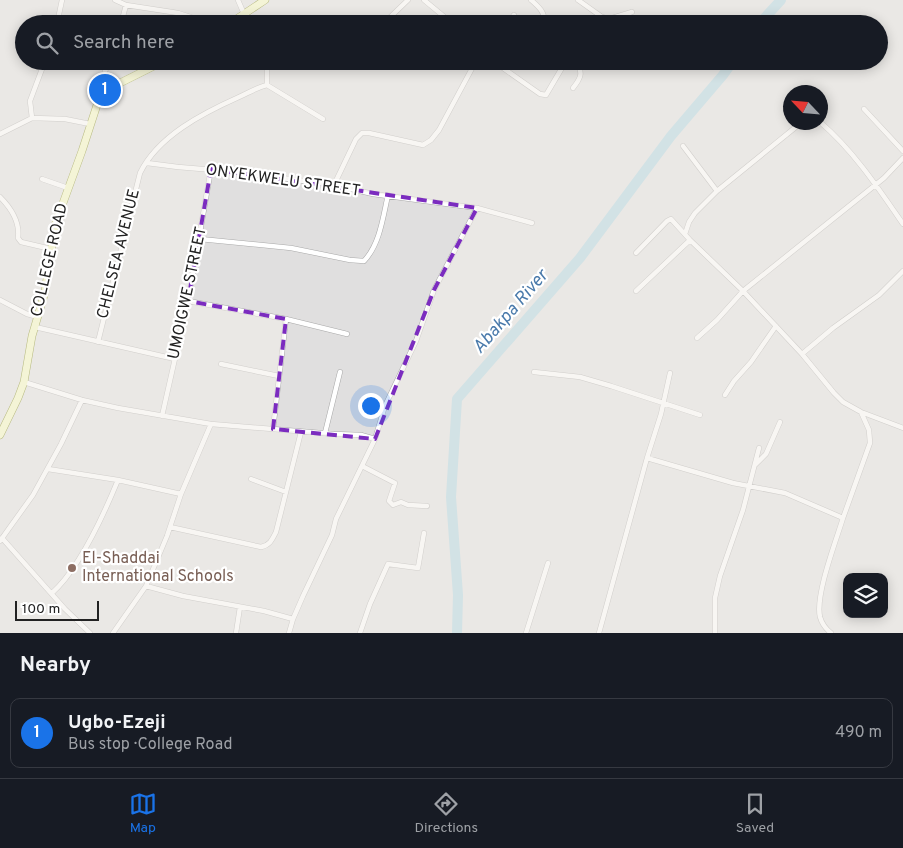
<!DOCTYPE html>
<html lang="en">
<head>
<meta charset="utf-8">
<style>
	:root { --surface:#171b24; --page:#20242c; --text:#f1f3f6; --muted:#9ea1a6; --line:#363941; --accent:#1a73e8 }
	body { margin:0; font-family:Overpass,sans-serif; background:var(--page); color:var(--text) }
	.controls { position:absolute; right:15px; bottom:15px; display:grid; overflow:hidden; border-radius:10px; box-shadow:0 2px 12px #0003 }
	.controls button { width:45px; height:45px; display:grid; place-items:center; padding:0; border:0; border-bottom:1px solid var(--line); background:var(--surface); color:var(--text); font:25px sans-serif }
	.compass { position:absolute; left:783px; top:85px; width:45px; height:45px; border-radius:50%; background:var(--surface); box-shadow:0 2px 12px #0003; rotate:296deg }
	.scale { position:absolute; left:15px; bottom:12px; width:84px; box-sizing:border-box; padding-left:5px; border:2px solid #222; border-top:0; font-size:14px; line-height:18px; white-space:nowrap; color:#222; -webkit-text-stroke:4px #fff; paint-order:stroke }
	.you { position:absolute; left:370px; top:405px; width:18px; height:18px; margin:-12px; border:4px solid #fff; border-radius:50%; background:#1a73e8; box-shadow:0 0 0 8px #1a73e833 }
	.badge { display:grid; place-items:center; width:32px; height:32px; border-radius:50%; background:var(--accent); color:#fff; font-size:16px; font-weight:700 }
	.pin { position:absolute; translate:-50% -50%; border:2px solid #fff; box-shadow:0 1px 5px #0006 }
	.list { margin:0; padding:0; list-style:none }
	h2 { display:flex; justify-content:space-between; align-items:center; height:65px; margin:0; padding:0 20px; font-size:21px }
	h2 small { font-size:16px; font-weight:400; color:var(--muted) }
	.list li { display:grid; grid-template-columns:32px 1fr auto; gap:15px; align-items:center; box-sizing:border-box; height:70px; margin:0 10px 10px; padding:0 10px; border:1px solid var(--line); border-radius:10px }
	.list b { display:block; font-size:19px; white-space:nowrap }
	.list p { margin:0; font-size:16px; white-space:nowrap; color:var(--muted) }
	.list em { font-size:16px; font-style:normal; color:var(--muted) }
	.icon { flex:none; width:28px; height:28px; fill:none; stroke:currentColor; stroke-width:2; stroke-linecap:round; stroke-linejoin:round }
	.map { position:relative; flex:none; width:903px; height:633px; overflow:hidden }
	.search { position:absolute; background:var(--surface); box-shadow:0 2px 12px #0003; left:15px; right:15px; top:15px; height:55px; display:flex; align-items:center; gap:12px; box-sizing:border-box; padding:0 18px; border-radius:28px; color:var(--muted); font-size:19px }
	.sheet { height:145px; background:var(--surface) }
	nav { display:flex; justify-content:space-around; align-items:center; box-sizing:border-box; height:70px; border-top:1px solid var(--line); background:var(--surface); font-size:14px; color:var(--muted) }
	nav a { display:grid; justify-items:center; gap:2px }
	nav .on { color:var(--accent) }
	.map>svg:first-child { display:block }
	.residential { fill:#e0dfdf; fill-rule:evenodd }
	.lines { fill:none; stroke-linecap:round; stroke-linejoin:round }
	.river { stroke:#aad3df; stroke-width:10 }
	.minor-casing { stroke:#a9a9a9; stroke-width:5.5 }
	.secondary-casing { stroke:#707d05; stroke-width:8 }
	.minor { stroke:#fff; stroke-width:4.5 }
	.secondary { stroke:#f7fabf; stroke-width:7 }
	.marked { fill:none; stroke:#7b2cbf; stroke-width:4; stroke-dasharray:10 6; stroke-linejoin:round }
	.education-dot { fill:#8d6e63; stroke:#fff; stroke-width:2 }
	.labels { text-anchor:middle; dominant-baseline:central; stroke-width:4.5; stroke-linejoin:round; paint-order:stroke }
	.street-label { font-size:16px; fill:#222; stroke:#fff }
	.education-label { font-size:16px; fill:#785e54; stroke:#fff; text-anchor:start }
	.water-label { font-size:18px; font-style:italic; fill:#4a7aab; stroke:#fff }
</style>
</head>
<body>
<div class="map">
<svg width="903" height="633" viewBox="0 0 903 633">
	<rect width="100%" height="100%" fill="#f2efe9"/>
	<!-- residential -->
	<path class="residential" d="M0 0H903V633H0ZM24 24H879V61H24ZM790 92H820V122H790ZM847 577H884V614H847Z"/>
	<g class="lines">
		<!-- river -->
		<path class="river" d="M759 24 781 0
			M457 633 458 595 451 497 457 399 580 258 671 136 723 75 733 61"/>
		<!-- minor casing -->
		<g class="minor-casing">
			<path id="minor" d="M115 0 126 5 178 13 212 24
				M238 0 244 14
				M424 0 453 24
				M531 0C539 7 545 12 545 24
				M578 0 602 17 609 19 632 12
				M57 24 62 0
				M121 24 126 5
				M383 24 408 0
				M507 24 514 15
				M45 61 30 101 32 118 65 119 90 124
				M267 61V85
				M493 61 540 94 546 95 566 61
				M437 66 440 61
				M573 88C581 78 584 72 575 61
				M97 103 101 82 109 61
				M864 109 903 151
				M820 122C853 150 879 189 903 224
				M0 134 32 118
				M683 146 717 191
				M147 163 178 167 238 172 334 185 373 194 477 208 532 223
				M42 179 68 188
				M334 185 356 139 362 133H369L423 145 431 140 439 130 476 61
				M0 197C11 208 20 223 18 238L21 242 51 249
				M685 234 689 222 695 213 717 191 802 122
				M200 239 291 248 350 260 364 261C380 244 383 217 388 195
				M636 253 667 221 671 219 690 240 743 291 802 354 834 393 843 402 861 412 903 428
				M636 291 690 240
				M0 300 27 314 38 317
				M188 301 286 319 347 334
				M35 327 175 359
				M697 338 717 320 743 291 884 178 903 158
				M98 342 140 173C158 136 203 113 239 97 248 93 258 87 267 85L323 119
				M802 354 833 328 879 295 903 271
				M221 364 279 376
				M534 372 580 377 611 386 700 415
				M670 373 661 414 647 458 733 483 785 493 843 518C836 541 815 595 820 617 822 624 826 629 831 633
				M24 382 82 400 118 408 211 424 334 434 361 435 375 439
				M725 395 734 381 751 362 776 326
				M162 416 188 301 211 169
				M273 429 286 319
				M325 433 340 372
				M755 465 766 454 780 422
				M362 466 395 483 389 501 393 505 401 502 408 505 427 506
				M48 469 118 480 181 494
				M251 479 286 492
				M843 518 870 443 869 430 861 412
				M170 527 261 547C270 545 272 540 276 532L301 432
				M2 538 65 609 90 633
				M0 541 33 495 61 444 82 400
				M146 586 183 596 264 611 293 619
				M52 593C79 569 104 514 118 480
				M113 633 146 586 167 536 181 494 211 424
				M236 633 240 607
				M289 633 293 619 303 596 332 535 336 519 375 439 385 406 416 341 434 290 477 208
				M360 633 370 604 388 564 418 568 424 533
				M526 633 548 563
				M599 633 647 458
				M715 633V598L720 576 743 510 759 448"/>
		</g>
		<!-- secondary casing -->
		<g class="secondary-casing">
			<path id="secondary" d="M229 24 265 0
				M0 435 18 398 24 382 32 336 45 292 55 225 82 151 97 105 106 94 120 83 164 61"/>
		</g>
		<!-- minor -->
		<use href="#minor" class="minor"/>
		<!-- secondary -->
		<use href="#secondary" class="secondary"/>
	</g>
	<!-- marked area -->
	<path d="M0 0H903V633H0ZM211 169 477 208 434 290 375 439 273 429 286 319 188 301Z" fill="#f2efe9" fill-opacity=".55" fill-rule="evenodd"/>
	<path class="marked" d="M211 169 477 208 434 290 375 439 273 429 286 319 188 301Z"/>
	<!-- markers -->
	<circle class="education-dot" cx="72" cy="568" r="5"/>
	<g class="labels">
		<!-- street labels -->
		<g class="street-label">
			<text transform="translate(283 181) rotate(8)">ONYEKWELU STREET</text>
			<text transform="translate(119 254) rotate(-76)">CHELSEA AVENUE</text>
			<text transform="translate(50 260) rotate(-77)">COLLEGE ROAD</text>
			<text transform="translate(188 293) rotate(-78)">UMOIGWE STREET</text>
		</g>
		<!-- education labels -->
		<g class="education-label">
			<text x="82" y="559">El-Shaddai<tspan x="82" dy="18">International Schools</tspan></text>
		</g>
		<!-- water labels -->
		<g class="water-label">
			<text transform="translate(511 312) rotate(-49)">Abakpa River</text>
		</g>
	</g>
</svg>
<div class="controls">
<button><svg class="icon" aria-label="layers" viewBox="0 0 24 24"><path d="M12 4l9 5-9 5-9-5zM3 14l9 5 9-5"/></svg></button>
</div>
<svg class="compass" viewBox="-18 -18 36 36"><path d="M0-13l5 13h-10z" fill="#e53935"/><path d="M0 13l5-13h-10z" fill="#9ea1a6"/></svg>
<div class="scale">100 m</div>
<div class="you"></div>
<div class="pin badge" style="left:105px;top:90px">1</div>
<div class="search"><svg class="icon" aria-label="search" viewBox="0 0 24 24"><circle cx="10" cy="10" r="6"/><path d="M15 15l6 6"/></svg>Search here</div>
</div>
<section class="sheet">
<h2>Nearby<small></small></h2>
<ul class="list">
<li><span class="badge">1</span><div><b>Ugbo-Ezeji</b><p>Bus stop · College Road</p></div><em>490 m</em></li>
</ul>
</section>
<nav>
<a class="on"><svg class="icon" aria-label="map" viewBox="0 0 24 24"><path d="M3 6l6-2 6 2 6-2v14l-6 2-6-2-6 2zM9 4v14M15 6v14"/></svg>Map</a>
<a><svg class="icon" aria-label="directions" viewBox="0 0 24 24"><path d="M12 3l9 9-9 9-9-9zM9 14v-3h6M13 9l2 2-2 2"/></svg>Directions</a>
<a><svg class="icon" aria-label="saved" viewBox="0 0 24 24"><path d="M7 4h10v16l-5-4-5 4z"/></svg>Saved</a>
</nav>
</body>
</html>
